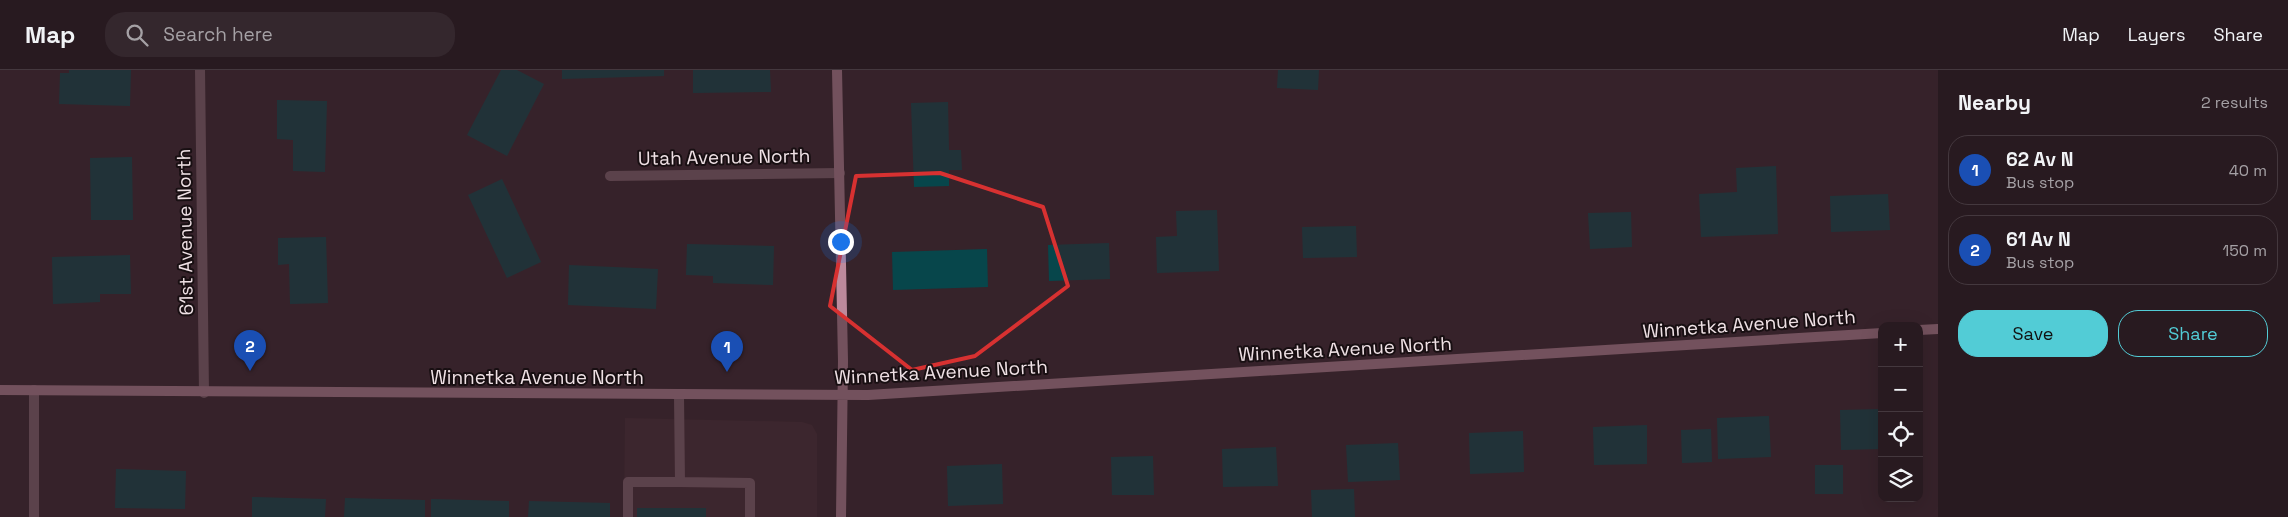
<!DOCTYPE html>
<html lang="en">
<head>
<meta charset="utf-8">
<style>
	:root { --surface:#281a20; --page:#34272d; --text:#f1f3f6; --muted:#a5a1a5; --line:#44383e; --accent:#52ccd6 }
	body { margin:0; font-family:"Space Grotesk",sans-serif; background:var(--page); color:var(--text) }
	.controls { position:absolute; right:15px; bottom:15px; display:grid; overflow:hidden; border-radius:10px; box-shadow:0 5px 20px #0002 }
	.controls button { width:45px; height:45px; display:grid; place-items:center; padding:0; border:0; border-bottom:1px solid var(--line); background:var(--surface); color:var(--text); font:25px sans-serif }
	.you { position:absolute; left:840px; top:171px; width:18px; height:18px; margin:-12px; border:4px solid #fff; border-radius:50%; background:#1a73e8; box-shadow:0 0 0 8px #1a73e833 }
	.badge { display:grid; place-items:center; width:32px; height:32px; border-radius:50%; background:var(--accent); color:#fff; font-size:16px; font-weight:700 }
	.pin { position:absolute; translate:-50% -41px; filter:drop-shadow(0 1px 2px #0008) }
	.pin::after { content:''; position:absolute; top:26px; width:18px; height:15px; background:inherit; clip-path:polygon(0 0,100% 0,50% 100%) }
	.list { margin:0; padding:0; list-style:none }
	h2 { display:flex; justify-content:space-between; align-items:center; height:65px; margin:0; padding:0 20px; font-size:21px }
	h2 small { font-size:16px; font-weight:400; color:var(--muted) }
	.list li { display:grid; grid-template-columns:32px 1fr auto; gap:15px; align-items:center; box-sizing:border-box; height:70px; margin:0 10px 10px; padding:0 10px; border:1px solid var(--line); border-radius:20px }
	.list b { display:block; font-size:19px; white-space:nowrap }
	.list p { margin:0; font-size:16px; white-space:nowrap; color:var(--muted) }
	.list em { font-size:16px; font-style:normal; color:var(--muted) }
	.actions { display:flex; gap:10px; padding:15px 20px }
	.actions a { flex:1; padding:11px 0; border:1px solid var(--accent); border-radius:20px; text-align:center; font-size:18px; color:var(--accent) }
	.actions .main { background:var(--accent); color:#111 }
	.icon { flex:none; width:28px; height:28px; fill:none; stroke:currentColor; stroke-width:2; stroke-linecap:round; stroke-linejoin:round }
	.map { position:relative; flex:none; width:1938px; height:447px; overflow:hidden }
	header { display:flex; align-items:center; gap:30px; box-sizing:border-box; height:70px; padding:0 25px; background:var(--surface); border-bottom:1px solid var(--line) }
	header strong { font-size:24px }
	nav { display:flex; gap:28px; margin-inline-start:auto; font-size:18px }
	.search { width:350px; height:45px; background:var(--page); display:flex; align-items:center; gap:12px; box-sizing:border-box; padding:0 18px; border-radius:20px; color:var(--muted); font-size:19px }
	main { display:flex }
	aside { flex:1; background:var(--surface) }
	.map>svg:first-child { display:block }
	.built { fill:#442a33 }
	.building { fill:#07464b }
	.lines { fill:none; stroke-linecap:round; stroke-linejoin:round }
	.lane { stroke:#886873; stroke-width:10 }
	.street { stroke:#886873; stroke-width:10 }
	.secondary { stroke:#bd8a9c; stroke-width:10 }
	.marked { fill:none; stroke:#d73131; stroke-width:4; stroke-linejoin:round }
	.labels { text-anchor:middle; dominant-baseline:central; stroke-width:4; stroke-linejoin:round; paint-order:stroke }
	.street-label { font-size:19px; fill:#efe1e5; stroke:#180f12 }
</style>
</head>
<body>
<header>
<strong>Map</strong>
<div class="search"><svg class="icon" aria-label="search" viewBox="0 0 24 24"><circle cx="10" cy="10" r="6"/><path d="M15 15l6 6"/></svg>Search here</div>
<nav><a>Map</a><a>Layers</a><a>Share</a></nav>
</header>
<main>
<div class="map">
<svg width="1938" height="447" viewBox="0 0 1938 447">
	<rect width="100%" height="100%" fill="#36232a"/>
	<!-- built -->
	<path class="built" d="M625 348 802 352 812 355 817 364V447H624Z"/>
	<!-- building -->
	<path class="building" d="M69 0H131L130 36 59 34 60 3H69Z
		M501 0H517L544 14 507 86 467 65Z
		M562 0H664V6L562 9Z
		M693 0H770L771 22 693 23Z
		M1278 0H1319L1318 20 1277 18Z
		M277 30 327 31 325 102 293 101V70L277 69Z
		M948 32 949 80H961L962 100H949V116L914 117 911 33Z
		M132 87 133 150H91L90 88Z
		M1776 96 1778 164 1701 167 1699 124 1737 122 1736 98Z
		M502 109 541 192 507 208 468 125Z
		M1888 124 1890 160 1831 162 1830 126Z
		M1217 140 1219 201 1157 203 1156 167 1177 166 1176 141Z
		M1631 142 1632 177 1590 179 1588 143Z
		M1356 156 1357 187 1303 188 1302 157Z
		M326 167 328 233 290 234 289 194 278 195V168Z
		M1109 173 1110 209 1049 211 1048 175Z
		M687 174 774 176 773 215 713 213V206L686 205Z
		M987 179 988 217 893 220 892 182Z
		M130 185 131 224H100V232L53 234 52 187Z
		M569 195 658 199 656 239 568 235Z
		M1882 339V379L1841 380 1840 340Z
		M1769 346 1771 387 1718 389 1717 348Z
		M1647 355V394L1594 395 1593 357Z
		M1711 359 1712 392 1682 393 1681 360Z
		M1523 361 1524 402 1470 404 1469 363Z
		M1398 373 1400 410 1348 412 1346 375Z
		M1276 377 1278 416 1223 417 1222 379Z
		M1153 386 1154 425H1112L1111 387Z
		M1002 394 1003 434 948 436 947 396Z
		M1815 395H1843V424H1815Z
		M116 399 186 401 185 439 115 438Z
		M1354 419 1355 447H1312L1311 420Z
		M252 427 326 429 325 447H252Z
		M345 428 425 430V447H344Z
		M431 429 509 431V447H431Z
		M529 431 610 433V447H528Z
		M637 438H706V447H637Z"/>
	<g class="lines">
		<!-- lane -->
		<path class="lane" d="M680 412 750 413V447
			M628 447V412H680L679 326"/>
		<!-- street -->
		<path class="street" d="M200 0 204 323
			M610 106 840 103
			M34 447V320"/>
		<!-- secondary -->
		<path class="secondary" d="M837 0 843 291 841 447
			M1919 260 1938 259
			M0 320 868 325 1882 263"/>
	</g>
	<!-- marked area -->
	<path d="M0 0H1938V447H0ZM940 103 1043 137 1068 216 975 286 912 300 830 236 856 106Z" fill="#36232a" fill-opacity=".55" fill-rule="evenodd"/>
	<path class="marked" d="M940 103 1043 137 1068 216 975 286 912 300 830 236 856 106Z"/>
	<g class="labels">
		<!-- street labels -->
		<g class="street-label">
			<text transform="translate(724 87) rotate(-1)">Utah Avenue North</text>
			<text transform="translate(185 162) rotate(-91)">61st Avenue North</text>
			<text transform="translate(1749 254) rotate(-4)">Winnetka Avenue North</text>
			<text transform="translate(1345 279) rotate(-3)">Winnetka Avenue North</text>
			<text transform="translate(941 302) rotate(-3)">Winnetka Avenue North</text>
			<text x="537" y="307">Winnetka Avenue North</text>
		</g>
	</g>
</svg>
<div class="controls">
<button>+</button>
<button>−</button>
<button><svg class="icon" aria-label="locate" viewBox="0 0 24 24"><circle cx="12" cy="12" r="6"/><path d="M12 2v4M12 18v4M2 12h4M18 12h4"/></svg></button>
<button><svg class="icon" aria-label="layers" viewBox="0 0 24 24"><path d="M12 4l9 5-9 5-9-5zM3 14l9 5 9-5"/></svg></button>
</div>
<div class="you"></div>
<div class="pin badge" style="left:727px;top:302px;background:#1a4fb4">1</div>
<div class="pin badge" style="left:250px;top:301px;background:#1a4fb4">2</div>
</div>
<aside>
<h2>Nearby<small>2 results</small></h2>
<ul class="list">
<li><span class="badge" style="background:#1a4fb4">1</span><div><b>62 Av N</b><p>Bus stop</p></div><em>40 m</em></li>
<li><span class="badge" style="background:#1a4fb4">2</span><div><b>61 Av N</b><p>Bus stop</p></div><em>150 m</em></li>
</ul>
<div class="actions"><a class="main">Save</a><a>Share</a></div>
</aside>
</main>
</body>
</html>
